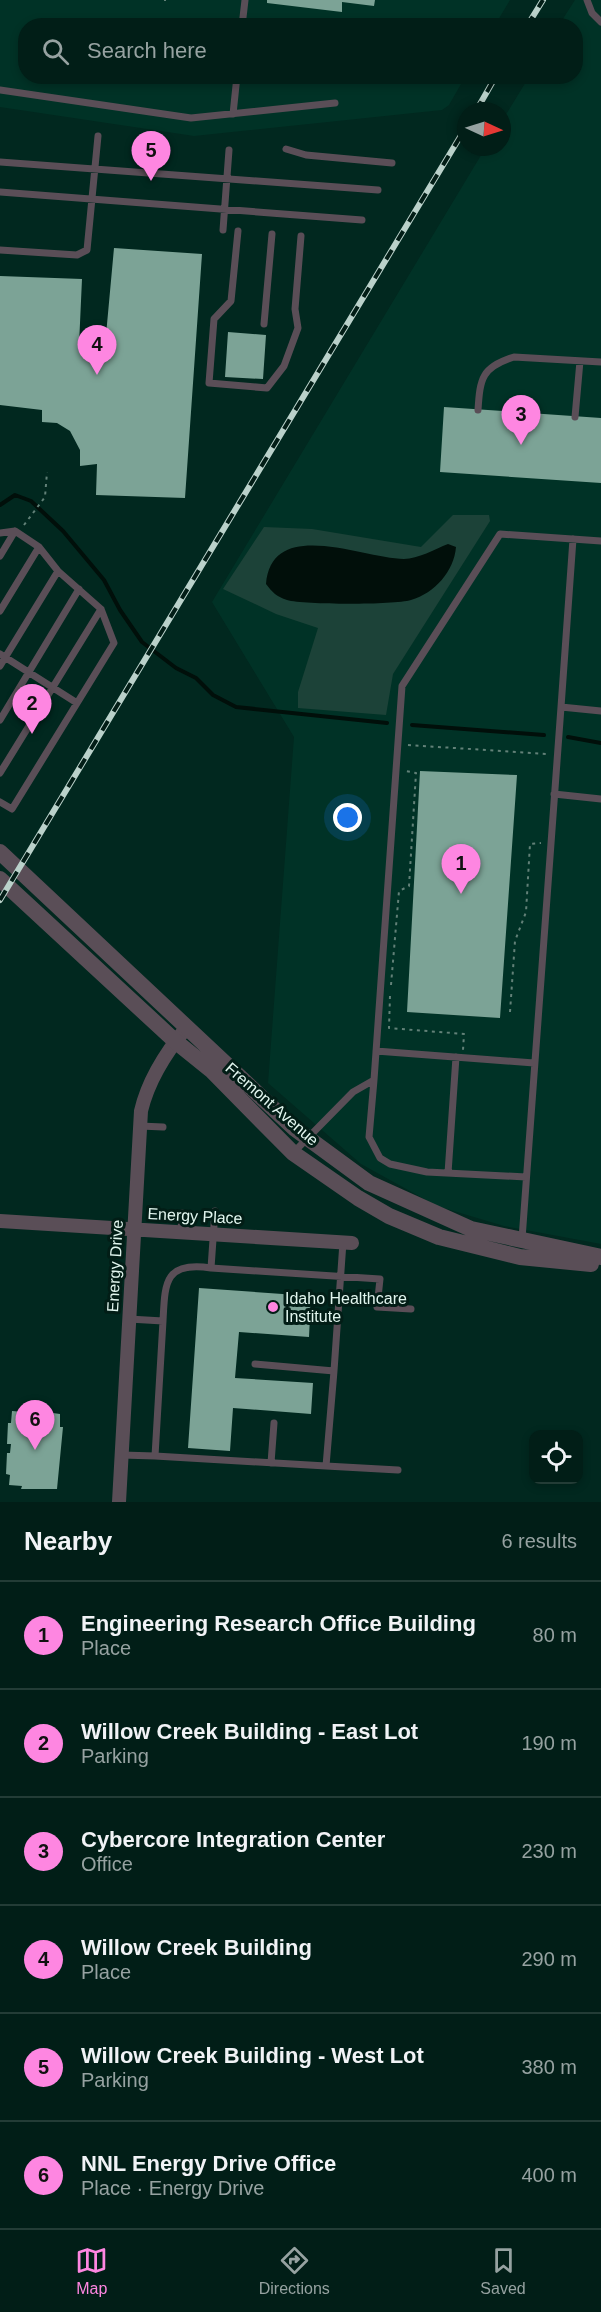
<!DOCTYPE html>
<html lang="en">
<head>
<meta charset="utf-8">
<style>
	:root { --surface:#011e17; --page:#0b2720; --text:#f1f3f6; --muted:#96a2a1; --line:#233c36; --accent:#fe86e1 }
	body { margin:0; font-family:Arial,sans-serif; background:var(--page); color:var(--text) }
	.controls { position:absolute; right:18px; bottom:18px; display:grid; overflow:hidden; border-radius:12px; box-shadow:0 3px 9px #0003 }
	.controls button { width:54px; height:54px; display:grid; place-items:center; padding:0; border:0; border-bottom:2px solid var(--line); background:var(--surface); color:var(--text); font:30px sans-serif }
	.compass { position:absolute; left:457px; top:102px; width:54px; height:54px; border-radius:50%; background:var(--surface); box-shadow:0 3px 9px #0003; rotate:94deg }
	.you { position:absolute; left:348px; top:818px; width:21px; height:21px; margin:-15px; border:4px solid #fff; border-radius:50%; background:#1a73e8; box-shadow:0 0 0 9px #1a73e833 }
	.badge { display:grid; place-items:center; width:39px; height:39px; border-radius:50%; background:var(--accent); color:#111; font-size:20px; font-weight:700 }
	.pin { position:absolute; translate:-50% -50px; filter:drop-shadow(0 2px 3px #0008) }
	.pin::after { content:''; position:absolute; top:32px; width:21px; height:18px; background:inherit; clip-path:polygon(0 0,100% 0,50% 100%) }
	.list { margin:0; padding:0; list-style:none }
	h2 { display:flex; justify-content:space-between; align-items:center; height:78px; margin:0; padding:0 24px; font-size:26px }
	h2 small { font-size:20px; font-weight:400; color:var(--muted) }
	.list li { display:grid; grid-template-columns:39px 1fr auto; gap:18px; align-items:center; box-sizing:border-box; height:108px; padding:0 24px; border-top:2px solid var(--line) }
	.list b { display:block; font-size:22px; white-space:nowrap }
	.list p { margin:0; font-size:20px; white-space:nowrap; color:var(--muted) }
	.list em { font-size:20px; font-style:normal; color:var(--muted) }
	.icon { flex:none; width:33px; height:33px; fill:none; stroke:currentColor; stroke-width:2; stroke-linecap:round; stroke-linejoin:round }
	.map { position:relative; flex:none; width:601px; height:1502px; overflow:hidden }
	.search { position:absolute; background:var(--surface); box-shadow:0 3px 9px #0003; left:18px; right:18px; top:18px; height:66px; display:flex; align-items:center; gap:15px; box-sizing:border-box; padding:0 21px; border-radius:24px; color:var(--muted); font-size:22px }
	.sheet { height:726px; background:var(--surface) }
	nav { display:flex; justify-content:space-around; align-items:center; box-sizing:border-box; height:84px; border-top:2px solid var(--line); background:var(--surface); font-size:16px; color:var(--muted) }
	nav a { display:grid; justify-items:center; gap:3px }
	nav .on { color:var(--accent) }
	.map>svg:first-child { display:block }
	.built { fill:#003226 }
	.green { fill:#1c4238 }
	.water { fill:#010f0a }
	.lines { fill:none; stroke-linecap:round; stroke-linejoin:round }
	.stream { stroke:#010f0a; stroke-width:4 }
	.building { fill:#7ca396 }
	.path { stroke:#628178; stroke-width:2; stroke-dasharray:3 4.5; stroke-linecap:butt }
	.service { stroke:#5a4e57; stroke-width:7 }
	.minor { stroke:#5a4e57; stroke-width:14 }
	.tertiary { stroke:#5a4e57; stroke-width:16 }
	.rail-casing { stroke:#bad1ca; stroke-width:6 }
	.rail { stroke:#021d16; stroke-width:4; stroke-dasharray:11; stroke-linecap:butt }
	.poi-dot { fill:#fe86e1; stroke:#021d16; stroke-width:2 }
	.labels { text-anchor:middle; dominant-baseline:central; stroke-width:6; stroke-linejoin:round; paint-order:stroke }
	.street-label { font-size:16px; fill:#e2f6ef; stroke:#021d16 }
	.poi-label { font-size:16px; fill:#e2f6ef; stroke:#021d16; text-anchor:start }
</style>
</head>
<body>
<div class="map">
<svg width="601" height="1502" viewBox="0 0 601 1502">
	<rect width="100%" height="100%" fill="#01281f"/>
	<!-- built -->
	<path class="built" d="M0 0H510L495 25 26 26V76L465 77 449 105 442 110 194 136 0 107Z
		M575 0H601V1244L504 1226 437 1206 361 1164 268 1083 294 737 212 602 486 147H502V121L529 77 576 76V26L559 25Z"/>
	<!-- green -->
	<path class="green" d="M453 515H489L490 521 393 674 386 715 298 708V692L318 628 276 614 223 589 264 527 312 529 421 547Z"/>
	<!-- water -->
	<path class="water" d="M448 544 456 547C454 571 435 593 411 600 393 605 305 605 287 600 277 597 272 592 266 584 272 516 364 559 404 559 418 559 435 549 448 544Z"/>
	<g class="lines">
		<!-- stream -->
		<path class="stream" d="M0 505 15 495 31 501 63 531 104 580 120 610 142 642 176 668 196 678 213 695 236 707 387 723
			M412 725 544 735
			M568 737 601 743"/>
	</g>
	<!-- building -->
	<path class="building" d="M267 0H375L374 6 342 2V12L267 3Z
		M114 248 202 254 185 498 96 495 97 464 80 466V450L70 431 57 423 42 422V410L0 405V276L82 279 79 345 105 346Z
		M228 332 266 335 263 379 225 377Z
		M444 407 601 418V483L440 472Z
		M420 771 517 775 500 1018 407 1012Z
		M199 1288 311 1296 309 1337 239 1332 235 1378 313 1383 311 1414 233 1408 230 1451 188 1448Z
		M24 1409 60 1414V1427H63L57 1489H21L22 1486 9 1485 10 1475 6 1474 7 1453H10L11 1444H7L8 1423H11L12 1411 24 1412Z"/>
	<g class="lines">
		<!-- path -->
		<path class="path" d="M165 0V1
			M24 525 45 497 47 472
			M408 745 547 754
			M391 985 399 891 409 886 416 773 406 771
			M390 996 389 1028 464 1034 463 1050
			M510 1012 515 941 526 912 530 844 541 843"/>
		<!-- service -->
		<path class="service" d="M587 0 592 13 601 22
			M242 26 245 0
			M0 90 191 118 335 103
			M233 114 237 76
			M286 149 306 155 392 163
			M0 162 378 190
			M0 192 362 220
			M223 230 229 150
			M238 231 231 301 214 319 209 383 267 388 284 366 298 328 295 309 301 236
			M0 250 77 255 87 250 98 136
			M264 324 272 234
			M478 410C480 378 482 367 514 357L601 362
			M575 417 580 361
			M0 533 15 531 39 547 58 571 101 609 114 643 12 809 0 802
			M0 556 15 531
			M0 611 39 547
			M0 654 77 703
			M0 666 58 571
			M561 707 573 539
			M0 720 79 589
			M0 773 101 609
			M554 794 601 799
			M376 1051 534 1063
			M374 1080 369 1137 380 1158 390 1164 427 1172 526 1177
			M140 1126 163 1127
			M293 1153 353 1092 374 1080 402 686 500 534 601 541
			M448 1173 456 1057
			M181 1232 182 1213
			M522 1239 561 707 601 711
			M211 1268 380 1279 377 1307 411 1309
			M129 1319 163 1321C165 1283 164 1261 211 1268L215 1211
			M334 1371 343 1242
			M122 1455 155 1456 163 1321
			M155 1456 326 1466 334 1371 255 1364
			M271 1463 274 1423
			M326 1466 398 1470"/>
		<!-- minor -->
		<path class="minor" d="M0 1221 352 1243
			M119 1502 141 1111C148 1081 167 1051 187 1027"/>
		<!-- tertiary -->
		<path class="tertiary" d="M0 852 294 1128 369 1183 471 1229 601 1257
			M0 879 175 1041 211 1070 293 1153 358 1198 389 1216 439 1237 520 1257 591 1264"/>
		<!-- rail casing -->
		<g class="rail-casing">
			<path id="rail" d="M527 26 543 0
				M476 111 496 76
				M0 900 466 127"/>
		</g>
		<!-- rail -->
		<use href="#rail" class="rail"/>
	</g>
	<!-- markers -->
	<circle class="poi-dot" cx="273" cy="1307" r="6"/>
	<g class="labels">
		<!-- street labels -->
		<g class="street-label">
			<text transform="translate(272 1104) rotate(41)">Fremont Avenue</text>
			<text transform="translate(195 1216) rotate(3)">Energy Place</text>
			<text transform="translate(115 1266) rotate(-87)">Energy Drive</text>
		</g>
		<!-- poi labels -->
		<g class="poi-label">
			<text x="285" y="1298">Idaho Healthcare<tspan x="285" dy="18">Institute</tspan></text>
		</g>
	</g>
</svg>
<div class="controls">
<button><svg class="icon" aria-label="locate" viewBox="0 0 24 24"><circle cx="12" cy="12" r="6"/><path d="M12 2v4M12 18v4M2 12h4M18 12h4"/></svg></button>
</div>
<svg class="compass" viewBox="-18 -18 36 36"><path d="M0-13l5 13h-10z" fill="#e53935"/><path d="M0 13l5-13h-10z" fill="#96a2a1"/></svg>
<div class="you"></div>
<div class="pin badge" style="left:461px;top:894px">1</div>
<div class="pin badge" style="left:32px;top:734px">2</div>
<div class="pin badge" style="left:521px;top:445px">3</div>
<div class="pin badge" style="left:97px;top:375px">4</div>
<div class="pin badge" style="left:151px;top:181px">5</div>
<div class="pin badge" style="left:35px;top:1450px">6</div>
<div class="search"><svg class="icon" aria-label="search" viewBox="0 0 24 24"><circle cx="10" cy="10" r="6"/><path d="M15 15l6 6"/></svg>Search here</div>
</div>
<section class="sheet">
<h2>Nearby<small>6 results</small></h2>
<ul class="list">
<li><span class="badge">1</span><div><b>Engineering Research Office Building</b><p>Place</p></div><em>80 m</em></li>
<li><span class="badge">2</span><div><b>Willow Creek Building - East Lot</b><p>Parking</p></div><em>190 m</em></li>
<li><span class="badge">3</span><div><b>Cybercore Integration Center</b><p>Office</p></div><em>230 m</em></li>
<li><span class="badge">4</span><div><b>Willow Creek Building</b><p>Place</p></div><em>290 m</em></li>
<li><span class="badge">5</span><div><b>Willow Creek Building - West Lot</b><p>Parking</p></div><em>380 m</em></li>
<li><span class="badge">6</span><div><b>NNL Energy Drive Office</b><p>Place · Energy Drive</p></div><em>400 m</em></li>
</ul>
</section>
<nav>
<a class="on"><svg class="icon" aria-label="map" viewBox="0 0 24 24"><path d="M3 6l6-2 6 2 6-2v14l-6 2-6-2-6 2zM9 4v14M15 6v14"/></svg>Map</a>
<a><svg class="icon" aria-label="directions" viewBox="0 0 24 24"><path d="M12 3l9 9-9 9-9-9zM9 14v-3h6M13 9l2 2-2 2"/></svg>Directions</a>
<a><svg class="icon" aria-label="saved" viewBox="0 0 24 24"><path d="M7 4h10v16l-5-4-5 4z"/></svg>Saved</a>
</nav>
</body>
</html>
